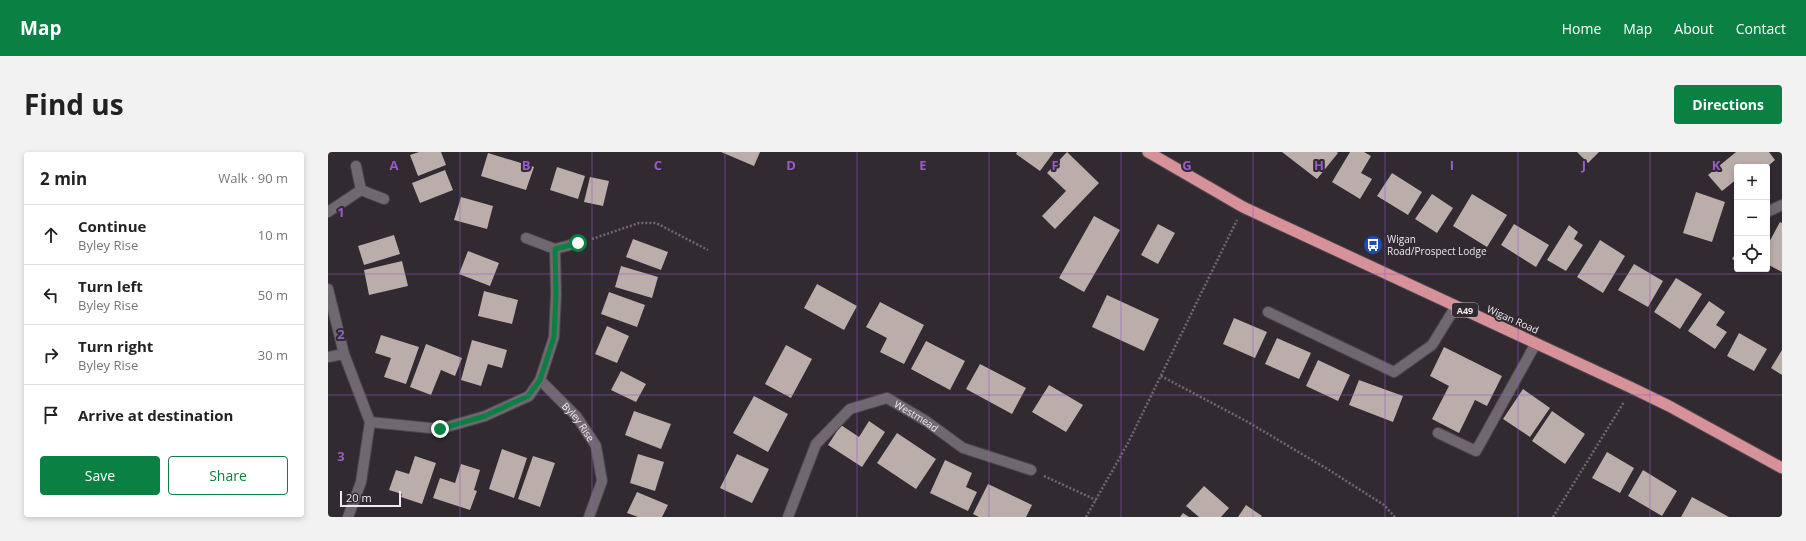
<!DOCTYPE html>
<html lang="en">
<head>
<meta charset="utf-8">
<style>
	:root { --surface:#fff; --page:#f2f2f2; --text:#222; --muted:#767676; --line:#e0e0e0; --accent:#0b8043 }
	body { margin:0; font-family:"Open Sans",sans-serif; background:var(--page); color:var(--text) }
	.controls { position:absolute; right:12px; top:12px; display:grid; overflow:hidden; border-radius:4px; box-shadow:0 2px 6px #0003 }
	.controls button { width:36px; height:36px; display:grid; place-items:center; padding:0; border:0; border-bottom:1px solid var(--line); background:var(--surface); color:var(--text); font:20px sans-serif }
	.scale { position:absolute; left:12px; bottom:10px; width:61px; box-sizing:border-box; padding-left:4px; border:2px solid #eee9ed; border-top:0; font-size:11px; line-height:14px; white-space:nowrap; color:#eee9ed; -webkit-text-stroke:3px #312a31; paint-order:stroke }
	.stop { position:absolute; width:12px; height:12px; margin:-9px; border:3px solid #0b8043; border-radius:50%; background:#fff }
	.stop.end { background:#0b8043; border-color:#fff; box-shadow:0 1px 4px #0008 }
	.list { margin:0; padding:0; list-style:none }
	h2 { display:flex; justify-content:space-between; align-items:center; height:52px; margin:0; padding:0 16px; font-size:17px }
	h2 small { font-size:13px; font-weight:400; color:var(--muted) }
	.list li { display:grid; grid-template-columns:26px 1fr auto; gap:12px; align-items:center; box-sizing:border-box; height:60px; padding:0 16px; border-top:1px solid var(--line) }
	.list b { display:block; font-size:15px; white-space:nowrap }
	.list p { margin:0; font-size:13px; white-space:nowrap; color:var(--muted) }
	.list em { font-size:13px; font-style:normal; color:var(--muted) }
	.actions { display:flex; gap:8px; padding:12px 16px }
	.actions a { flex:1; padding:9px 0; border:1px solid var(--accent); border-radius:4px; text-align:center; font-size:14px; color:var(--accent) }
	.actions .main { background:var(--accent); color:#fff }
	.icon { flex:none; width:22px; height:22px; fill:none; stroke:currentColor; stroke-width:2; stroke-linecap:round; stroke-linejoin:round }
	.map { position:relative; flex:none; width:1454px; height:365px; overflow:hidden; border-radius:4px }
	header { display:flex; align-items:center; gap:24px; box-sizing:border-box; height:56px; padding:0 20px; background:var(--accent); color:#fff }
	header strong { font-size:19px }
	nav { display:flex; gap:22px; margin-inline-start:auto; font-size:14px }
	.intro { display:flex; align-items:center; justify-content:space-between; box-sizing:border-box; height:96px; padding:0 24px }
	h1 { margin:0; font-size:28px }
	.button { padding:10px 18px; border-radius:4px; background:var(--accent); color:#fff; font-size:14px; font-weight:700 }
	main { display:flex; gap:24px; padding:0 24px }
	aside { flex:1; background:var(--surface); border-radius:4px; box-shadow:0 2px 6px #0003 }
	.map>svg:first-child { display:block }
	.building { fill:#baadaa }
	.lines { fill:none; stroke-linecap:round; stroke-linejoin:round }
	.service-casing { stroke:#4c464c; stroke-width:12 }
	.minor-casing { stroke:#4c464c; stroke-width:12 }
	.trunk-casing { stroke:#4c464c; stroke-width:13 }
	.path { stroke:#70696f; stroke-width:2.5; stroke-dasharray:2 2; stroke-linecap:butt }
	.service { stroke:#706870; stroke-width:10 }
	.minor { stroke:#706870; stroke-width:10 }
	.trunk { stroke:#d69298; stroke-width:11 }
	.route { stroke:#0b8043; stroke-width:5 }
	.grid { fill:none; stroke:#985bca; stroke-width:1; stroke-opacity:0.55 }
	.labels { text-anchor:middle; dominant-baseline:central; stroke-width:4; stroke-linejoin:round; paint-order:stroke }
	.shield { fill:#312a31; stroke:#b5b0b5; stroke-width:1 }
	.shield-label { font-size:9px; font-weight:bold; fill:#eee9ed }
	.poi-label { font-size:10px; fill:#eee9ed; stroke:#312a31; text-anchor:start }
	.street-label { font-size:10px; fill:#eee9ed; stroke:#312a31 }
	.grid-label { font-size:13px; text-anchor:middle; font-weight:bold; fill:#985bca; stroke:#312a31; stroke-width:4; stroke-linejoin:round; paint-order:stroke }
</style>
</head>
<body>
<header>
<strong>Map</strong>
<nav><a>Home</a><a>Map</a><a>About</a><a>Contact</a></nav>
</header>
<div class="intro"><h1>Find us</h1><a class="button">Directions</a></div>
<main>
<aside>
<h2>2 min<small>Walk · 90 m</small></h2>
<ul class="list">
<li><svg class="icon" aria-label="ahead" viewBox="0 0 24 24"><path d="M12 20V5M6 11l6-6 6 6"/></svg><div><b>Continue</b><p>Byley Rise</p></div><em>10 m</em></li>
<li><svg class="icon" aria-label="left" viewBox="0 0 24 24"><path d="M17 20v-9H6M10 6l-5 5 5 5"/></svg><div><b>Turn left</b><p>Byley Rise</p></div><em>50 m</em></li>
<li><svg class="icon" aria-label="right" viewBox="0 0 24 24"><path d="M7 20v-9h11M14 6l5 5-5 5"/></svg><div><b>Turn right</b><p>Byley Rise</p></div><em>30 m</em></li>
<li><svg class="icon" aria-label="arrive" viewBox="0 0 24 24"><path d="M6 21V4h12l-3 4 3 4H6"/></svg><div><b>Arrive at destination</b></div></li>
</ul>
<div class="actions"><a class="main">Save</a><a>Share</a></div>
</aside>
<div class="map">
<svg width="1454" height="365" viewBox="0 0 1454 365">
	<rect width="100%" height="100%" fill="#312a31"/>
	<!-- building -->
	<path class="building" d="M91 0H113L118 13 90 24 82 3Z
		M393 0H432L426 14Z
		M689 0H726L712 19 688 2Z
		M739 0 771 31 727 77 714 64 738 39 719 21Z
		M954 0H1009L1010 1 989 27Z
		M1022 0H1036L1043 4 1033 21 1044 27 1032 47 1004 30Z
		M1249 0H1271L1260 11Z
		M1408 0H1441L1447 8 1439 15H1409V27L1394 39 1380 23Z
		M160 1 206 15 198 38 153 24Z
		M229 15 257 24 250 47 222 38Z
		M117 18 125 38 92 51 84 31Z
		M1064 21 1094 40 1080 63 1049 44Z
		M262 25 281 29 275 54 256 50Z
		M1368 40 1397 50 1384 90 1355 81Z
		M1104 42 1125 56 1109 81 1087 67Z
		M1144 42 1179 63 1159 95 1125 74Z
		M133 45 165 54 159 77 126 68Z
		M766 64 792 78 756 140 731 126Z
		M1452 70 1454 71V120L1439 112V94Z
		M830 72 847 81 830 112 813 103Z
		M1186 72 1221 93 1208 115 1173 93Z
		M1241 73 1250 80 1246 87 1255 93 1238 119 1219 108Z
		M66 83 72 102 36 113 30 94Z
		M305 87 340 100 333 118 298 105Z
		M1272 88 1297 104 1275 141 1249 125Z
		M140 99 171 111 162 134 131 122Z
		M1409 99V110L1404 107Z
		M74 109 80 134 41 143 36 118Z
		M1306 112 1335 129 1320 155 1290 138Z
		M293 114 330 125 324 146 287 135Z
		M1348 126 1374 142 1352 177 1326 160Z
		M489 132 529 154 516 178 476 156Z
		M156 139 190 148 184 172 150 164Z
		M281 140 317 153 309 175 273 162Z
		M779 143 831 167 816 199 764 175Z
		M1381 149 1397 160 1388 173 1399 180 1387 197 1360 179Z
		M552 150 596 173 576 212 552 200 559 186 538 175Z
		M906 166 939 180 927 206 895 192Z
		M279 174 301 184 289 211 267 202Z
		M1411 181 1439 197 1426 219 1399 204Z
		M53 183 91 195 78 232 56 225 63 206 47 201Z
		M949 186 983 201 971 227 937 212Z
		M144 188 179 198 174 216 160 212 153 234 133 228Z
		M598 189 637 209 622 238 583 217Z
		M98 192 134 206 127 224 113 218 103 243 82 235Z
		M458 193 484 207 463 246 437 232Z
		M1116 195 1174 224 1159 254 1147 248 1131 281 1104 267 1121 234 1102 224Z
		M1454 198V223L1443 216Z
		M990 208 1022 223 1010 249 978 234Z
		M652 212 698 236 684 262 638 237Z
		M293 219 318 232 308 250 283 238Z
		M1031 228 1075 244 1065 270 1021 253Z
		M721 233 755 253 738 280 704 260Z
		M1195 237 1222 256 1202 285 1175 267Z
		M426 244 460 262 440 300 405 281Z
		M306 259 343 272 333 297 297 283Z
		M1224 259 1257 282 1237 312 1204 289Z
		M541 269 557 280 534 315 500 293 513 273 531 285Z
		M569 281 608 307 588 337 549 311Z
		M174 297 199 306 186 346 161 337Z
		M1279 300 1306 316 1292 341 1264 326Z
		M310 302 336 310 327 339 302 331Z
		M409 302 441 317 424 351 392 336Z
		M87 304 108 311 94 352 73 345 74 342 61 338 68 318 81 322Z
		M205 304 227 311 212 355 190 347Z
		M617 308 644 321 638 335 649 340 640 359 602 341Z
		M133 312 152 318 146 338 149 339 142 358 105 346 112 326 127 331Z
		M1315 318 1349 339 1334 364 1300 344Z
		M660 332 704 353 698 365H651L645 362Z
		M876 334 901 356 893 365H871L858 354Z
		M309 340 340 353 334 365H310L299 361Z
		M1364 345 1401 365H1353Z
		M918 353 934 364 933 365H910Z
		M855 361 861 365H852Z"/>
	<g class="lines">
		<!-- service casing -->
		<g class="service-casing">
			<path id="service" d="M940 160 1066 220 1104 193 1128 154
				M1110 281 1148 299 1208 191"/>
		</g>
		<!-- minor casing -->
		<g class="minor-casing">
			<g id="minor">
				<path d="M33 38 56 47"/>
				<path d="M0 60 33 38 28 14"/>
				<path d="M1439 60 1454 53"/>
				<path d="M198 86 227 97 250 91"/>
				<path d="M0 137 16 202 42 270 33 330 20 365"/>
				<path d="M0 205 16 202"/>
				<path id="s1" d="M212 228 249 265 268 294 274 329 261 365"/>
				<path d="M42 270 112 277 157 264 201 244 212 228 226 185 228 142 227 97"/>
				<path id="s2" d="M460 365 488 292 522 257 559 246 598 269 635 296 703 318"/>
			</g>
		</g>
		<!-- trunk casing -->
		<g class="trunk-casing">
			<path id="trunk" d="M820 0 915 55 1304 236 1341 254 1454 316"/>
		</g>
		<!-- path -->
		<path class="path" d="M264 87 311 71H328L380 98
			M833 224 918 269 1001 318 1056 353 1067 365
			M716 324 768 348
			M758 365 800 291 909 68
			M1225 365 1296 250"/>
		<!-- service -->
		<use href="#service" class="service"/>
		<!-- minor -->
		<use href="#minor" class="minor"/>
		<!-- trunk -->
		<use href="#trunk" class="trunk"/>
	</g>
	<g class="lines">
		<!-- route -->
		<path class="route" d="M112 277 157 264 200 244 212 228 226 185 228 142 227 97 250 91"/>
	</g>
	<!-- grid -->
	<path class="grid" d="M132 0V365M264 0V365M397 0V365M529 0V365M661 0V365M793 0V365M925 0V365M1057 0V365M1190 0V365M1322 0V365M0 122H1454M0 243H1454"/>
	<!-- icons -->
	<defs>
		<g id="bus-disc" transform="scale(1)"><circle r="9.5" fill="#1a4fb4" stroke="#312a31"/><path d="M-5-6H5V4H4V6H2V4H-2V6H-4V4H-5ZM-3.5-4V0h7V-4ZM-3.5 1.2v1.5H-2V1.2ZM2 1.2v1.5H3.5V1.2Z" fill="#fff"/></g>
	</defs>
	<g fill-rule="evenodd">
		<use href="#bus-disc" x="1045" y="93"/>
	</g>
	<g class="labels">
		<!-- shield labels -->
		<rect class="shield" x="1124" y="151" width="26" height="14" rx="3"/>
		<g class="shield-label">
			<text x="1137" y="158">A49</text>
		</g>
		<!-- poi labels -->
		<g class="poi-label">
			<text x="1059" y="87">Wigan<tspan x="1059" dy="12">Road/Prospect Lodge</tspan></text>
		</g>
		<!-- street labels -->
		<g class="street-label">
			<text transform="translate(1185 167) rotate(24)">Wigan Road</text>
			<text stroke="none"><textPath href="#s2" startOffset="200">Westmead</textPath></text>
			<text stroke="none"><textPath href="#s1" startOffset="57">Byley Rise</textPath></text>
		</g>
	</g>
	<g class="grid-label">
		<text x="66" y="18">A</text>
		<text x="198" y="18">B</text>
		<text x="330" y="18">C</text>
		<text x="463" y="18">D</text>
		<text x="595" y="18">E</text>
		<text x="727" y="18">F</text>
		<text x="859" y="18">G</text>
		<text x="991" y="18">H</text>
		<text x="1124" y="18">I</text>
		<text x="1256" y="18">J</text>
		<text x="1388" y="18">K</text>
		<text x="13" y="65">1</text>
		<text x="13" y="187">2</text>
		<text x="13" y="309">3</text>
	</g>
</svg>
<div class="controls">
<button>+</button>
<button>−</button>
<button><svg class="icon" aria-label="locate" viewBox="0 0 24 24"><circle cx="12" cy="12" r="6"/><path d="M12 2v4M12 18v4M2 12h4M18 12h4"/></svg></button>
</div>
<div class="scale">20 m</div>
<div class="stop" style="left:250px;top:91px"></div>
<div class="stop end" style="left:112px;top:277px"></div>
</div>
</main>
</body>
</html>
